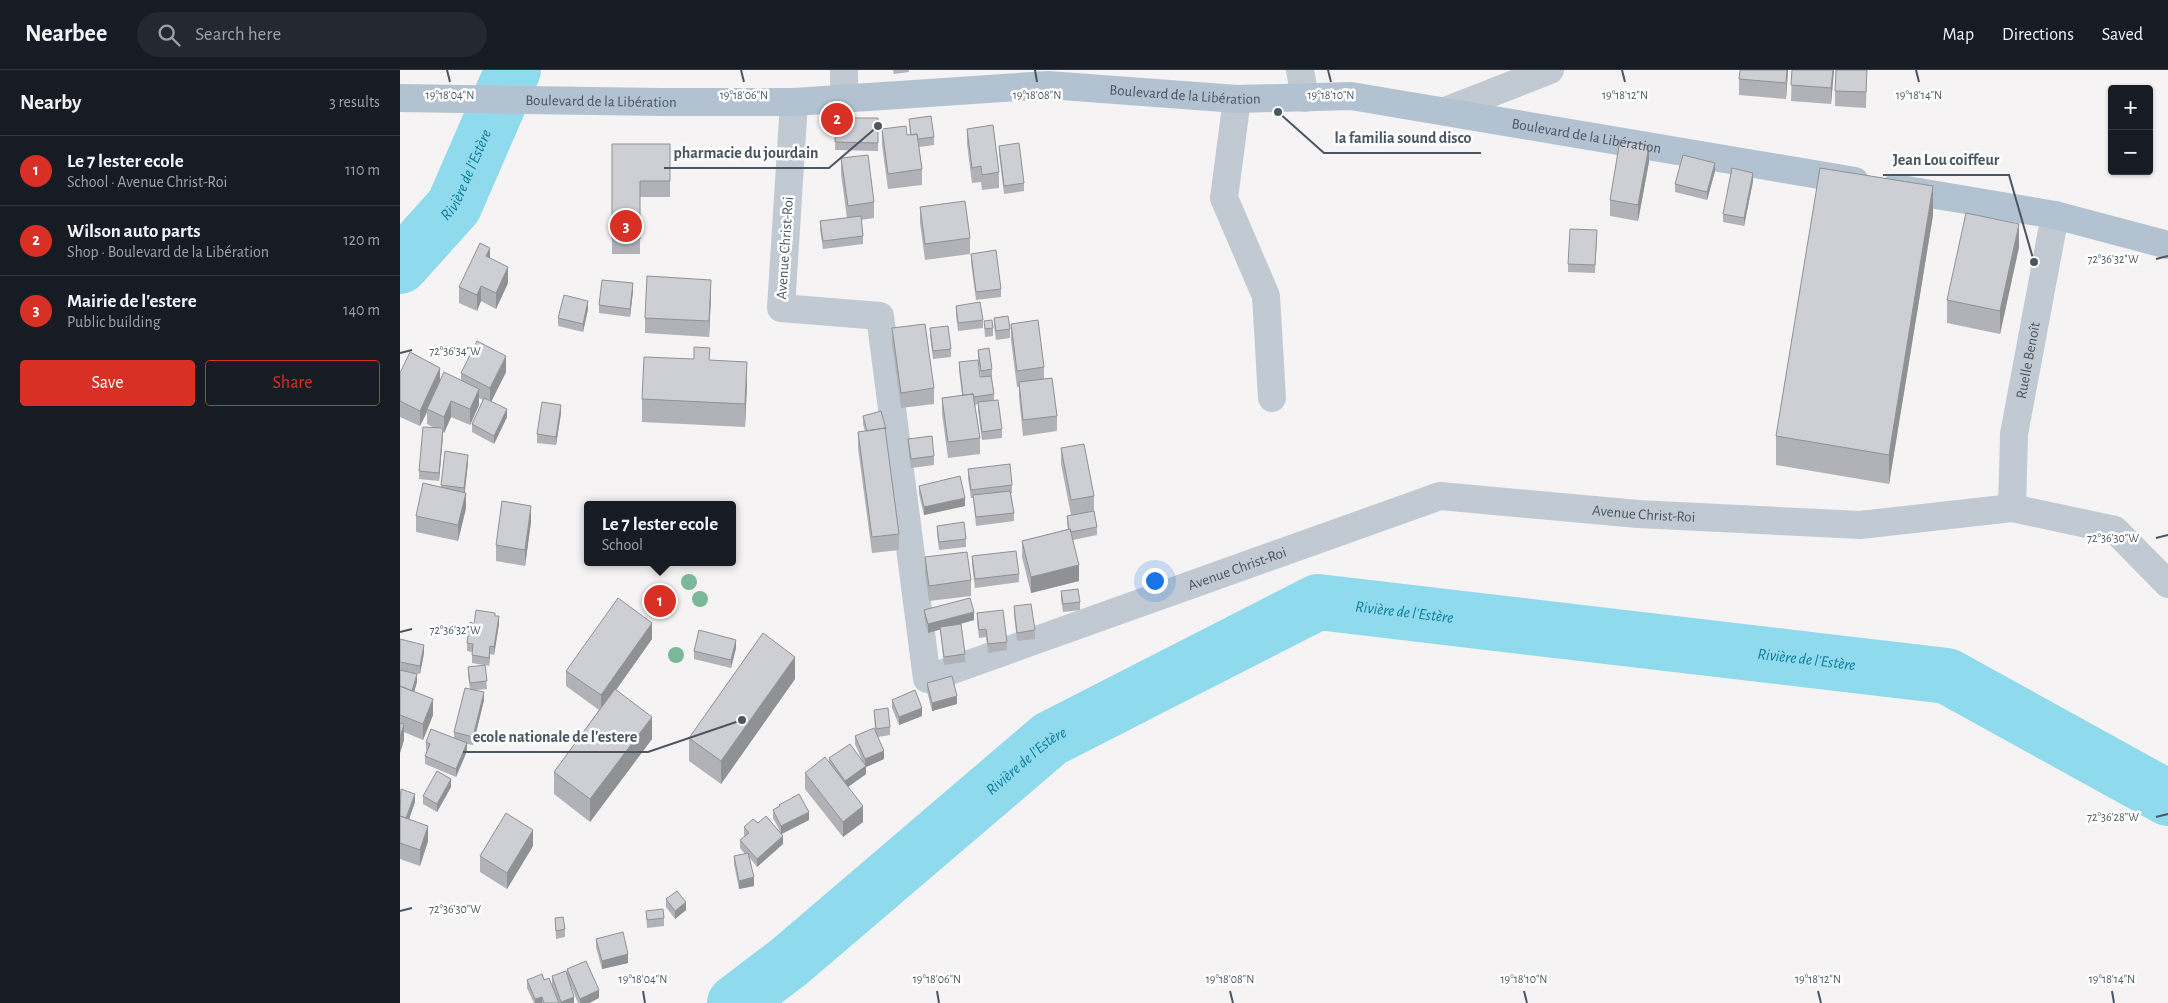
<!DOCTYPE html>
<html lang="en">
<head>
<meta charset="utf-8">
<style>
	:root { --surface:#171b24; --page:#242831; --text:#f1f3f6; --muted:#9ea1a6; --line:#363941; --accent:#d93025 }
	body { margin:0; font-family:"Alegreya Sans",sans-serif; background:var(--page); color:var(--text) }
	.controls { position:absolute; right:15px; top:15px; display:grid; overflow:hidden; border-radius:5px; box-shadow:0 1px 4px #0004 }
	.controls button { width:45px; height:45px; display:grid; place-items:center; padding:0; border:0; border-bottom:1px solid var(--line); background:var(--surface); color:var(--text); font:25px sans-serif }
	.you { position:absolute; left:754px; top:510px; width:18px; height:18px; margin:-12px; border:4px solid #fff; border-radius:50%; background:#1a73e8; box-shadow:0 0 0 8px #1a73e833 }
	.badge { display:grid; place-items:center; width:32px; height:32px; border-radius:50%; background:var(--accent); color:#fff; font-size:16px; font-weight:700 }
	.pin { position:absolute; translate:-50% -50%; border:2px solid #fff; box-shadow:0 1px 5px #0006 }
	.popup { position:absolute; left:184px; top:431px; width:152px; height:65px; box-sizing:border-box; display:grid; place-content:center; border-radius:5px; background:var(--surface); filter:drop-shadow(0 1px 4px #0005); font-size:16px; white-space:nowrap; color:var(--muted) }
	.popup b { font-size:19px; color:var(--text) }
	.popup::after { content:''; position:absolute; left:50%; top:100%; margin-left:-10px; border:10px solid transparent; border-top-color:var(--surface) }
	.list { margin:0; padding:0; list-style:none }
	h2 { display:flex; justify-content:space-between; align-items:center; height:65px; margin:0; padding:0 20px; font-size:21px }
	h2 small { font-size:16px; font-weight:400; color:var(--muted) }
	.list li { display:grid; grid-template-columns:32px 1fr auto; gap:15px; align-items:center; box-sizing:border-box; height:70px; padding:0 20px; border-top:1px solid var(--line) }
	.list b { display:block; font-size:19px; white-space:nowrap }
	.list p { margin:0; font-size:16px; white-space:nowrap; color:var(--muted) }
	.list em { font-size:16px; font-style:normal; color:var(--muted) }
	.actions { display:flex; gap:10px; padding:15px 20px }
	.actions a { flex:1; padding:11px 0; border:1px solid var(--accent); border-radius:5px; text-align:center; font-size:18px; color:var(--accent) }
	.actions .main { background:var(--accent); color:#fff }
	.icon { flex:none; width:28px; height:28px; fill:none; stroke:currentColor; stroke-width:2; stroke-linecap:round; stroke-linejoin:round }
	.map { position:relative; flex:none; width:1768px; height:933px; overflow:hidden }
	header { display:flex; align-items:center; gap:30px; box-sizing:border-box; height:70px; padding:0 25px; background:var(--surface); border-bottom:1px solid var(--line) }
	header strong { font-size:24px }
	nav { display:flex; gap:28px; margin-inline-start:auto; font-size:18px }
	.search { width:350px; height:45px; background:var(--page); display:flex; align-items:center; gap:12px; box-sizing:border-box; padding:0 18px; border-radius:28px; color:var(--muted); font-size:19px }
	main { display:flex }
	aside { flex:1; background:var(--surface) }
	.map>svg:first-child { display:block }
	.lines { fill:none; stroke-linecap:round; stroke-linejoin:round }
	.river { stroke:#90daee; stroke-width:56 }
	.minor { stroke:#c1cad2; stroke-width:28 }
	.major { stroke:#b3c2d1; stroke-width:28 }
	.tree { fill:#7bb799 }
	.wall { fill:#b0b2b7 }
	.shaded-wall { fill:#909195 }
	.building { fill:#cdcfd5; stroke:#909195 }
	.ticks { fill:none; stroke:#4a5661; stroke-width:2 }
	.labels { text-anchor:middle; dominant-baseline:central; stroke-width:5; stroke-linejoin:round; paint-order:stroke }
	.street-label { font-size:15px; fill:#4a5661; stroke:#fff }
	.water-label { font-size:16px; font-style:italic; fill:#0c7c9b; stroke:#fff }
	.ticks-label { font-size:12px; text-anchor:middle; fill:#4a5661; stroke:#fff; stroke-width:5; stroke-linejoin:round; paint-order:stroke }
	.leader { fill:none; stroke:#4a5661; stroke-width:2 }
	.callout-dot { fill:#4a5661; stroke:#fff; stroke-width:2 }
	.callout-label { font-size:16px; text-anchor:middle; font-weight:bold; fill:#4a5661; stroke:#fff; stroke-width:5; stroke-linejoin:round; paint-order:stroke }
</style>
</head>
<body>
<header>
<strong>Nearbee</strong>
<div class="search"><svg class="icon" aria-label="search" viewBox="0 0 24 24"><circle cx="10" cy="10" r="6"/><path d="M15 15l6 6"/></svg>Search here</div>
<nav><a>Map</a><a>Directions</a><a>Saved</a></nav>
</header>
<main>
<aside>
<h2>Nearby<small>3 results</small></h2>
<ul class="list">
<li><span class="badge">1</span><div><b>Le 7 lester ecole</b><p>School · Avenue Christ-Roi</p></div><em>110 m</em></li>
<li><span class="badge">2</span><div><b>Wilson auto parts</b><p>Shop · Boulevard de la Libération</p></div><em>120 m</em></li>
<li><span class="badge">3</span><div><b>Mairie de l'estere</b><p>Public building</p></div><em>140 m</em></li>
</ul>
<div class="actions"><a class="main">Save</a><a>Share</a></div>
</aside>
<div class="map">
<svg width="1768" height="933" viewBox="0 0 1768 933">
	<rect width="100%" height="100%" fill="#f5f3f3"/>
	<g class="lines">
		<!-- river -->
		<g class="river">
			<path id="s1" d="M0 196 54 136 113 0"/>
			<path id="s2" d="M335 933 389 892 650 669 918 532 1547 606 1768 728"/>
		</g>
		<!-- minor -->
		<g class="minor">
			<path d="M444 0V29"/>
			<path d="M900 0 905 28"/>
			<path d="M837 29 824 128 866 226 872 328"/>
			<path id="s3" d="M394 32 381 238 480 246 527 609 1040 426 1238 444 1460 455 1612 438 1715 460 1768 514"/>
			<path d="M1045 41 1150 0"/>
			<path id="s4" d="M1612 438 1614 364 1655 145"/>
		</g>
		<!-- major -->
		<g class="major">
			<path id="s5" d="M0 28 261 32H394L648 15 837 29 951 26 1455 111"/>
			<path d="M1495 118 1655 145 1768 175"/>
		</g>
	</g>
	<!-- trees -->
	<g class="tree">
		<circle cx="289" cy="512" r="8"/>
		<circle cx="300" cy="529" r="8"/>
		<circle cx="276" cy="585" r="8"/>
	</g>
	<!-- wall -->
	<path class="wall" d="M493 0H509V2L494 4Z
		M1388 0 1386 29 1339 25V9Z
		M1392 0H1434L1431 34 1391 31Z
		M1467 0 1466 38 1435 36V21Z
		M436 48H478V81L435 80Z
		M509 49 534 67V75L519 77 522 99V115L488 119 482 75V59L507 65H510Z
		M567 59 599 102V118L582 120 581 112 572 113 567 74Z
		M212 74H270V127H240V184H212Z
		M599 76 624 113V121L604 124 599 84Z
		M441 88 474 132V148L461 150 463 166V174L423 179 420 159V151L447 148 441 104Z
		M1249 92 1238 151 1210 146V130Z
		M1315 101 1307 130 1275 122V114Z
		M1353 111 1344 156 1323 152V144Z
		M520 137 570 168V184L525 190 520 153Z
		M1533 145 1489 414 1376 395V366Z
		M1197 168 1195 203 1168 202V194Z
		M1619 177 1600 264 1547 253V230Z
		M571 184 601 219V227L576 230 571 192Z
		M108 213 96 239 81 231 77 241 59 233V217Z
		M233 221 230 247 199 243V235Z
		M311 226 309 267 245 263V248Z
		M556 236 583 250V258L558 261 556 244Z
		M188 239 183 262 158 256V248Z
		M594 248 610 259V268L596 270 594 256Z
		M584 251 593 258V266L585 267Z
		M611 254 644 297V308L657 346V361L623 366 619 327V317H617L611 270Z
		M492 258 534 318V334L501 338 492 273Z
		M530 258 551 279V287L533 289 530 266Z
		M578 280 592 299V308L594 324V330L602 359V368L582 370 578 341V334L575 335 580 368V384L548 388 542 344V328L562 325 559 300V292L581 307 578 288Z
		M310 290 347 314 345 357 242 352V329Z
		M106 302 91 332 107 347 94 374 72 362V354L83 330 79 328V335L70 355 51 347 44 363 43 362 39 411 19 409V401L33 357 27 354V342L20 356 0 347V303L40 310H61V303Z
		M161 343 156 375 137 373V364Z
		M463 346 486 367 499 464V480L472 483 458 378V362L465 361 463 354Z
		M508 369 534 386V395L511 398 508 377Z
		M661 378 694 426V441L697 457V465L673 470 679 511 631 523 622 487V471L668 459 667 454V446L671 445 661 394Z
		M68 393 65 422 66 438 58 471 16 462V446L41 417V415Z
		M568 399 612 415V423H611L614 443V451L576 456 573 428H571L568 408Z
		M519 416 565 436 524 445 519 424Z
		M131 452 125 496 96 491V475Z
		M537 456 566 469V477L539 480 537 464Z
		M572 486 619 504V512L575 518 572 495Z
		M525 487 571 510V526L529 531 525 503Z
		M661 521 680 532V540L663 542 661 529Z
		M614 536 635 560V569L617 571 614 544Z
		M524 540 574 550 557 555 565 584V592L544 595 540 559 528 563 524 548Z
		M577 543 607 572V580L588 583 586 567 579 568 577 551Z
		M95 546 99 554 94 585 90 584 89 596 85 595 87 619 75 620 84 630 73 675 67 674V681L56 707 25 694V686L27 681 26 680V672L54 668V662L70 619 68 605V597L84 595 72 593V582L67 581V573L74 554Z
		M0 569 24 583 20 604 7 602 17 612 14 622 33 645 23 670 4 662V670L0 683Z
		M252 569 216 620 252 669 190 752 154 724V702L199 640 166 616V601Z
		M336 578 331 598 294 589V581Z
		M395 609 321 714 289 691V668Z
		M527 613 557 634 532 641 527 621Z
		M492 630 522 646 499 655 492 638Z
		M474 640 490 657V665L478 667 484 689 466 697V704L448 717 463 752 443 767 405 719V703L429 692V688L462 690 455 674V666L475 660Z
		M51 717 37 742 23 734V726Z
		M0 721 15 732 9 749 28 771 20 796 0 789Z
		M379 735 409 750 382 764 383 774 357 797 350 788 354 816 339 819 334 794V786L345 784 340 778V770L345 767 344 765V757L358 753 380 761 373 748V740L379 736Z
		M133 776 107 819 80 802V786Z
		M266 829 286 840 275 849 266 837Z
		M246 841 264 848V856L247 858Z
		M155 848 165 859V867L156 869Z
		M196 869 228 893 202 899 196 877Z
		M167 899 199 928 189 933H178L169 911 174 933H134L127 918V910H144L152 914V906H167Z"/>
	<!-- shaded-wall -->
	<path class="shaded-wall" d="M1387 0H1388L1386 29V13Z
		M1433 0H1434L1431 34V18Z
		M1249 76V92L1238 151V135Z
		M1315 93V101L1307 130V122Z
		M1353 103V111L1344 156V148Z
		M1533 116V145L1489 414V385Z
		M1619 154V177L1600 264V241Z
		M90 178V194L86 186Z
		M108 197V213L96 239V223Z
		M311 210V226L309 267V251Z
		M233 213V221L230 247V239Z
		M81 216V231L77 241V225Z
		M188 231V239L183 262V254Z
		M106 286V302L90 334V318Z
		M347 292V314L345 357V334Z
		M40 298V313L27 339V342L20 356V341Z
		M79 319V335L70 355V339Z
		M51 331V347L44 363V347Z
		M161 335V343L156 375V367Z
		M107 339V347L94 374V366Z
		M43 358V366L39 411V403Z
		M68 385V393L64 426V418Z
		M66 423V438L58 471V455Z
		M565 428V436L524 445V437Z
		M131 436V452L125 496V480Z
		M679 495V511L631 523V507Z
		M574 542V550L528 563V554Z
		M99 546V554L94 585V577Z
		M252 553V569L201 641V625Z
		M336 570V578L331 598V590Z
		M24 575V583L20 604V596Z
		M90 576V584L89 596V588Z
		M395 587V609L321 714V691Z
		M17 604V612L12 629V621Z
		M84 622V630L73 675V667Z
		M557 626V634L532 641V633Z
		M33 629V645L23 670V654Z
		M522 638V646L499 655V647Z
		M252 647V669L190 752V729Z
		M4 654V670L0 683V667Z
		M67 673V681L56 707V699Z
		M484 681V689L466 697V704L445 719V711L465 696V689Z
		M51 709V717L37 742V734Z
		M15 724V732L6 758V750Z
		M463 736V752L443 767V752Z
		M409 742V750L381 764V756Z
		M28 756V771L20 796V780Z
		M133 760V776L107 819V803Z
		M383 766V774L357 797V789Z
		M354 807V816L339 819V811Z
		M286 832V840L275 849V841Z
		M228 884V893L202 899V891Z
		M199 920V928L189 933H180V929Z
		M142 927V933H135V929Z
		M174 927V933H161V932Z"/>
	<!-- building -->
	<path class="building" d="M1340 0H1387L1386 13 1339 9Z
		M1392 0H1433L1431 18 1391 15Z
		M1436 0H1467L1466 22 1435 21Z
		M531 46 534 67 518 69 517 64 511 65 509 49Z
		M436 48H478V73L435 72Z
		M593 55 599 102 582 105 581 96 572 98 567 59Z
		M506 56 507 65 517 64 522 99 488 104 482 59Z
		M1220 70 1249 76 1238 135 1210 130Z
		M619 73 624 113 604 116 599 76Z
		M212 74H270V111H240V169H212Z
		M468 85 474 132 448 136 441 88Z
		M1283 85 1315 93 1307 122 1275 114Z
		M1332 98 1353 103 1344 148 1323 144Z
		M1420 98 1533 116 1489 385 1376 366Z
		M565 131 570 168 525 174 520 137Z
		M1566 143 1619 154 1600 241 1547 230Z
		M461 146 463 166 423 171 420 151Z
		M1170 159 1197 160 1195 195 1168 194Z
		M80 173 90 178 86 186 108 197 96 223 81 216 77 225 59 217Z
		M596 180 601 219 576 222 571 184Z
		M247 206 311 210 309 251 245 248Z
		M202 210 233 213 230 239 199 235Z
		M164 225 188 231 183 254 158 248Z
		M580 232 583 250 558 253 556 236Z
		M608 246 610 259 596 261 594 248Z
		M592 250 593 258 585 259 584 251Z
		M638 250 644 297 617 301 611 254Z
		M525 254 534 318 501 323 492 258Z
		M548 256 551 279 533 281 530 258Z
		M77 271 106 286 90 318 61 303Z
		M294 277 310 278 309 290 347 292 345 334 242 329 244 287 294 289Z
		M589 278 592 299 581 301 578 280Z
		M10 282 40 298 20 341 0 331V303Z
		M578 290 580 307 591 306 594 324 574 327 573 324 563 325 559 292Z
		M44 302 79 319 70 339 51 331 44 347 27 339Z
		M652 308 657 346 623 350 619 312Z
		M573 324 580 368 548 372 542 328Z
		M84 328 107 339 94 366 72 354Z
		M598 330 602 359 582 362 578 332Z
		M142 332 161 335 156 367 137 364Z
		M481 341 486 359H485V358L467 361 463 346Z
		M23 357 43 358 39 403 19 401Z
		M485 358 499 464 472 467 458 362Z
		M532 366 534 386 511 389 508 369Z
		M684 374 694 426 671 430 661 378Z
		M45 381 68 385 64 418 41 415Z
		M610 394 612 415 571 420 568 399Z
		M560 406 565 428 524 437 519 416Z
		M23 413 66 423 58 455 16 446Z
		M610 421 614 443 576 447 573 425Z
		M102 431 131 436 125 480 96 475Z
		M694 441 697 457 671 462 670 459H669L667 446Z
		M564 452 566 469 539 472 537 456Z
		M670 459 679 495 631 507 622 471Z
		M616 481 619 504 575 509 572 486Z
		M567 482 571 510 529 516 525 487Z
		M678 519 680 532 663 534 661 521Z
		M218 528 252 553 201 625 166 601Z
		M570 528 574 542 528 554 524 540Z
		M631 534 635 560 617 563 614 536Z
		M76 540 95 543V546H99L94 577 90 576 89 588 72 585 73 574 67 573 70 552 74 554Z
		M603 540 607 572 588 574 586 559 579 560 577 543Z
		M561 554 565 584 544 587 540 557Z
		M299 560 336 570 331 590 294 581Z
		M363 563 395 587 321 691 289 668Z
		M0 569 24 575 20 596 0 592Z
		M85 595 87 611 70 613 68 597Z
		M0 600 17 604 12 621 0 616Z
		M552 606 557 626 532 633 527 613Z
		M0 616 33 629 23 654 0 645Z
		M65 618 84 622 73 667 54 662Z
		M215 619 252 647 190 729 154 702Z
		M515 620 522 638 499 647 492 630Z
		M488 638 490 657 476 659 474 640Z
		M0 653 4 654 0 667Z
		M474 658 484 681 465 689 455 666Z
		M31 659 67 673 56 699 25 686 30 674 26 672Z
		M450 674 466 696 445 711 429 688Z
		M425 687 463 736 443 752 405 703Z
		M37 701 51 709 37 734 23 726Z
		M1 719 15 724 6 748 0 746Z
		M399 724 409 742 381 756 373 740 380 736 379 735Z
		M106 743 133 760 107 803 80 786Z
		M0 746 28 756 20 780 0 773Z
		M366 746 383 766 357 789 340 770 349 763 344 757 353 749 358 753Z
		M348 783 354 807 339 811 334 786Z
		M277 821 286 832 275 841 266 829Z
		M263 839 264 848 247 850 246 841Z
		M163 847 165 859 156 861 155 848Z
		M223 862 228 884 202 891 196 869Z
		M186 891 199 920 180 929 167 899Z
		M166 901 174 927 161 932 152 906Z
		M142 904 144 910 149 908 159 933H144L142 927 135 929 127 910Z"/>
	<!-- ticks -->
	<path class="ticks" d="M47 0 50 12M341 0 344 12M635 0 637 12M928 0 931 12M1222 0 1225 12M1516 0 1519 12M1756 189 1768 186M0 283 12 280M1756 468 1768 465M0 562 12 559M1756 747 1768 744M0 841 12 838M243 921 245 933M537 921 539 933M830 921 833 933M1124 921 1127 933M1418 921 1421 933M1712 921 1714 933"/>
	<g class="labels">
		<!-- street labels -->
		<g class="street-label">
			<text stroke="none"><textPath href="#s5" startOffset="786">Boulevard de la Libération</textPath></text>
			<text stroke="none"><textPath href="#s5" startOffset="201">Boulevard de la Libération</textPath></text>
			<text stroke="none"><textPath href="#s5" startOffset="1191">Boulevard de la Libération</textPath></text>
			<text transform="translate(385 178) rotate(-86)">Avenue Christ-Roi</text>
			<text stroke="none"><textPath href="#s4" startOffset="149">Ruelle Benoît</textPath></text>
			<text stroke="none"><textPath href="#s3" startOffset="1421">Avenue Christ-Roi</textPath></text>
			<text stroke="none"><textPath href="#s3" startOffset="1001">Avenue Christ-Roi</textPath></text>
		</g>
		<!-- water labels -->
		<g class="water-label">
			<text stroke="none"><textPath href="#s1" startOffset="114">Rivière de l'Estère</textPath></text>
			<text stroke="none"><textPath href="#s2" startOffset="799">Rivière de l'Estère</textPath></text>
			<text stroke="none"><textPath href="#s2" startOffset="1204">Rivière de l'Estère</textPath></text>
			<text stroke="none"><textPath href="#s2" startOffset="379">Rivière de l'Estère</textPath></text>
		</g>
	</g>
	<g class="ticks-label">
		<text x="50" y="29">19°18'04"N</text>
		<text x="344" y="29">19°18'06"N</text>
		<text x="637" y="29">19°18'08"N</text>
		<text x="931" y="29">19°18'10"N</text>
		<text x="1225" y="29">19°18'12"N</text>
		<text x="1519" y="29">19°18'14"N</text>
		<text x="1713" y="193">72°36'32"W</text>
		<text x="55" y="285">72°36'34"W</text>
		<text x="1713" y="472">72°36'30"W</text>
		<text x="55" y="564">72°36'32"W</text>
		<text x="1713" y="751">72°36'28"W</text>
		<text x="55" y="843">72°36'30"W</text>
		<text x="243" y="913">19°18'04"N</text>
		<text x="537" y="913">19°18'06"N</text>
		<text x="830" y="913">19°18'08"N</text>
		<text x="1124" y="913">19°18'10"N</text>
		<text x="1418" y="913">19°18'12"N</text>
		<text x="1712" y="913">19°18'14"N</text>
	</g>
	<!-- callouts -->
	<path class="leader" d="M878 42L924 83H1081M478 56L429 98H264M1634 192L1609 105H1483M342 650L248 682H63"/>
	<g class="callout-dot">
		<circle cx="878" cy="42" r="5"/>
		<circle cx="478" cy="56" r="5"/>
		<circle cx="1634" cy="192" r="5"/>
		<circle cx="342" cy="650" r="5"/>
	</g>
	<g class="callout-label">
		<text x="1003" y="73">la familia sound disco</text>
		<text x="346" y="88">pharmacie du jourdain</text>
		<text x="1546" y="95">Jean Lou coiffeur</text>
		<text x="155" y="672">ecole nationale de l'estere</text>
	</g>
</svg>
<div class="controls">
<button>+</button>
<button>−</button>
</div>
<div class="you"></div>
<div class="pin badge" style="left:260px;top:531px">1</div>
<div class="popup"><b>Le 7 lester ecole</b>School</div>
<div class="pin badge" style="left:437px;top:49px">2</div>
<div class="pin badge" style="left:226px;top:156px">3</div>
</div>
</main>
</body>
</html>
